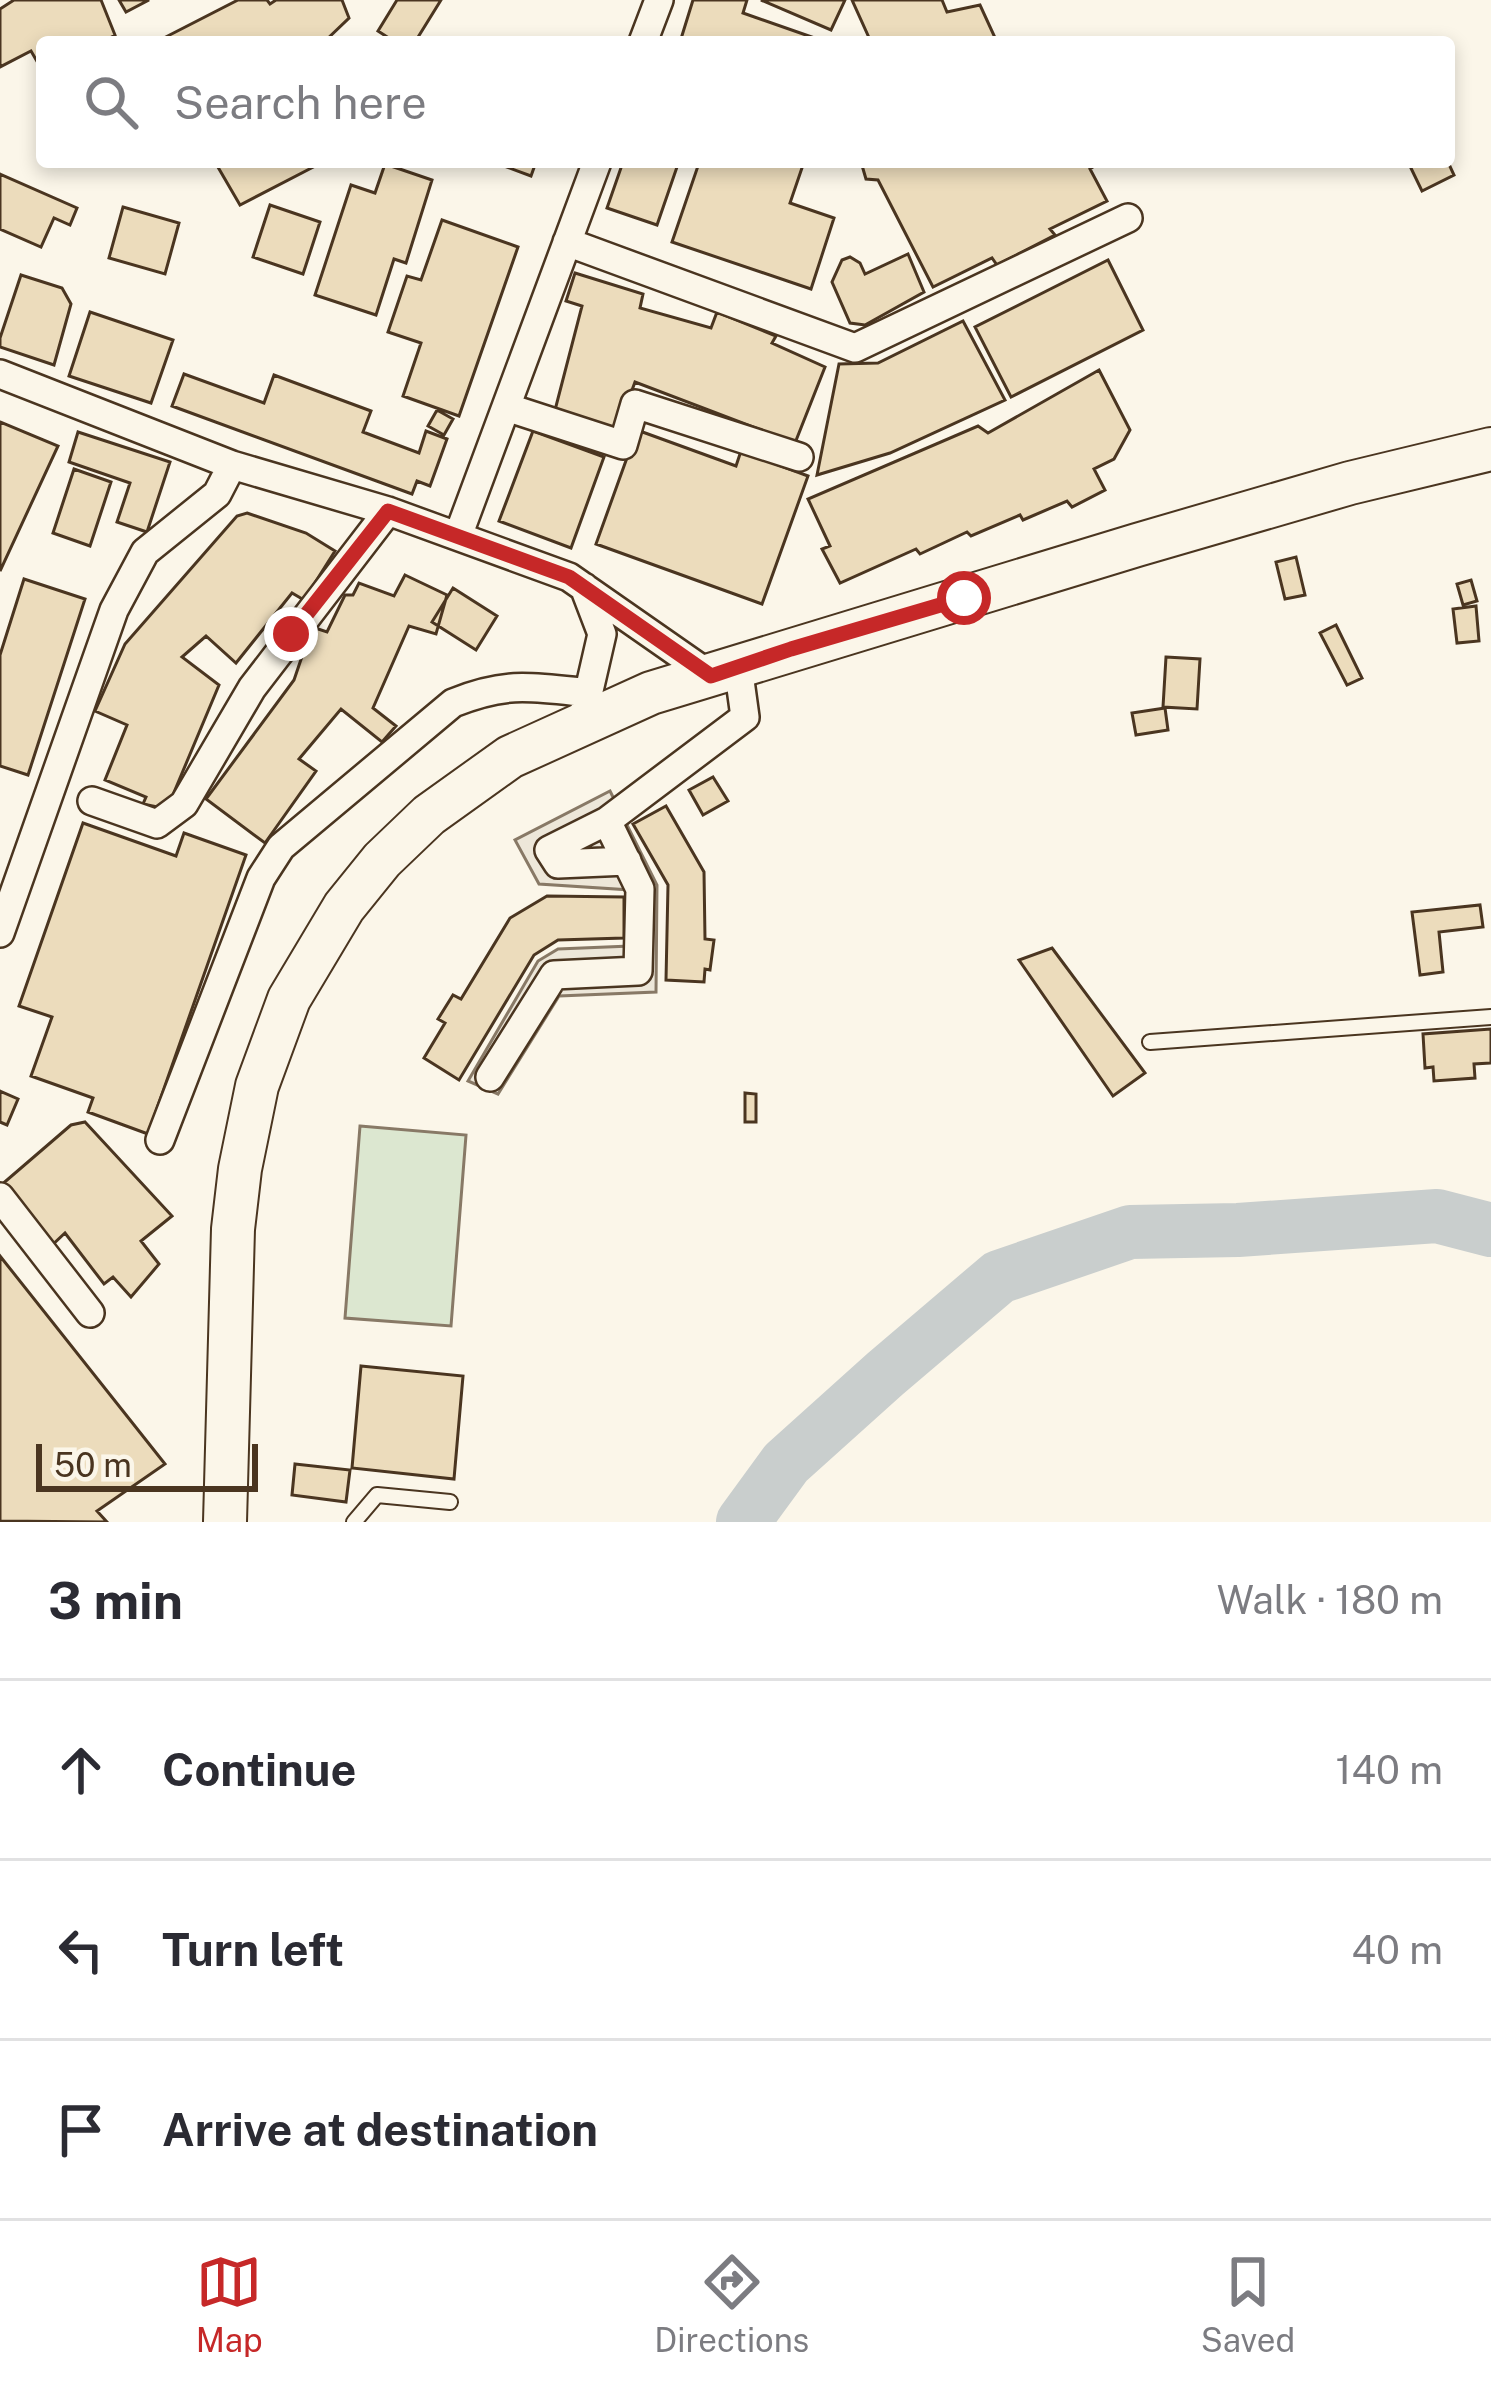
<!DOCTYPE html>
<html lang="en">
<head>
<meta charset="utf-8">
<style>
	:root { --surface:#fff; --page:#f7f7f7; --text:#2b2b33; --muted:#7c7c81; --line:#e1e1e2; --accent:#c62828 }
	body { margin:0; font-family:"Public Sans",sans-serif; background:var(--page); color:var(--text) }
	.scale { position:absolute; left:36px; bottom:30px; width:222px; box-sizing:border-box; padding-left:12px; border:6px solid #4a3520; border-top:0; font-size:33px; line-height:42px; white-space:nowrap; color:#4a3520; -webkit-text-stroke:9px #fbf6e9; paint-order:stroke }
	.stop { position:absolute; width:36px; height:36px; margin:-27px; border:9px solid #c62828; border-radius:50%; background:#fff }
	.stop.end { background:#c62828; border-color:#fff; box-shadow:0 3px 12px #0008 }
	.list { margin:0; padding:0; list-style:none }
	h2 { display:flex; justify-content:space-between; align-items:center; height:156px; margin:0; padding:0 48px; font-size:51px }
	h2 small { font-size:39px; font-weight:400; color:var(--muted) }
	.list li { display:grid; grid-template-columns:78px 1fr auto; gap:36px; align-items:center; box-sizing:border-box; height:180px; padding:0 48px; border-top:3px solid var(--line) }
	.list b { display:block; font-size:45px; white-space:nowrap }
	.list em { font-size:39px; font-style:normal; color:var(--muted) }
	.icon { flex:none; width:66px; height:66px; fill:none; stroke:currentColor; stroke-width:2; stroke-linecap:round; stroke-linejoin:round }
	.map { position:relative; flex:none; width:1491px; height:1522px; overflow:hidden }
	.search { position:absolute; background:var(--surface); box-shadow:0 6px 18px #0003; left:36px; right:36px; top:36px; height:132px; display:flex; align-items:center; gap:30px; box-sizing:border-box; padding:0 42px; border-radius:12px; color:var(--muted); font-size:45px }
	.sheet { height:696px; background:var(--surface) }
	nav { display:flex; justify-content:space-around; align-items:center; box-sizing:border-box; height:168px; border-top:3px solid var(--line); background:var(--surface); font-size:33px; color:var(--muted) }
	nav a { display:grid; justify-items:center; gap:6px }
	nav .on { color:var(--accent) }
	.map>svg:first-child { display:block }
	.green { fill:#dce7d0; stroke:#887966; stroke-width:3 }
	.parking { fill:#ede7d9; stroke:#887966; stroke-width:3 }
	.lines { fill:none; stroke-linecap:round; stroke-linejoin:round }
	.river { stroke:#c9cecd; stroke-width:54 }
	.building { fill:#ecdcbc; stroke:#4a3520; stroke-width:3 }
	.service-casing { stroke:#4a3520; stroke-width:18 }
	.minor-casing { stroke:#4a3520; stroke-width:32 }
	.primary-casing { stroke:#4a3520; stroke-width:46 }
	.service { stroke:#fbf6e9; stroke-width:14 }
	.minor { stroke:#fbf6e9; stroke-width:27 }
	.primary { stroke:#fbf6e9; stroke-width:42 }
	.route { stroke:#c62828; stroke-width:15 }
</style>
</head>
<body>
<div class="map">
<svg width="1491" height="1522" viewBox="0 0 1491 1522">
	<rect width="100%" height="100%" fill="#fbf6e9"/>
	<!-- green -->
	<path class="green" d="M360 1126 466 1135 451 1326 345 1318Z"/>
	<!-- parking -->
	<path class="parking" d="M610 791 657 885 656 992 559 996 498 1094 468 1081 538 961 558 949 630 946V890L539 884 515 840Z"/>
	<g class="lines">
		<!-- river -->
		<path class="river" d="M743 1522 786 1463 885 1374 999 1277 1130 1232 1238 1230 1437 1216 1491 1230"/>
	</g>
	<!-- building -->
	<path class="building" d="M14 0H101L115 35 103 42H42V70L31 51 0 67V9Z
		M119 0H149L126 12Z
		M238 0H267L270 4 276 0H342L349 18 324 42H156Z
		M397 0H441L415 42H395L378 31Z
		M693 0H747L743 13 826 42H680Z
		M761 0H845L831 30Z
		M852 0H942L947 12 980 5 997 42H871Z
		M215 162H323L240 205Z
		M493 162H536L531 176Z
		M623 162H663L677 167 657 225 607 208Z
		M687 162H804L790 203 834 218 811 289 672 242 698 166Z
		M861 162H1100L1090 169 1107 201 1050 229 1055 235 997 265 992 258 933 287 878 180 866 179Z
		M1408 162H1448L1454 175 1422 191Z
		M385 164 432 180 406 263 394 259 376 315 315 295 351 185 375 193Z
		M0 174 77 208 70 225 54 218 41 247 0 229Z
		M270 205 320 222 303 274 253 257Z
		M123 207 179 223 165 274 109 258Z
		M442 220 518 247 459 416 403 396 421 343 388 332 407 276 421 280Z
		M908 254 924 292 865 325 850 323 832 282 842 260 850 257 860 263 865 274Z
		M1108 260 1143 330 1011 397 975 327Z
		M575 273 643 294 640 308 711 328 717 312 776 336 772 343 825 367 795 443 635 382 616 434 555 410 582 306 566 301Z
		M21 275 62 288 71 304 54 365 0 347V338Z
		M90 312 173 340 151 403 69 376Z
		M963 321 1005 400 890 453 817 475 839 364 878 363Z
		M1099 370 1130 430 1114 459 1094 469 1105 490 1072 507 1067 501 1023 520 1020 515 971 536 967 532 920 554 916 549 840 583 822 549 830 546 808 499 978 426 988 433Z
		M184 374 264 403 274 375 371 411 363 432 419 453 426 431 447 439 430 486 417 481 412 494 172 406Z
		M437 410 453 419 444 435 428 426Z
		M0 422 58 446 0 571Z
		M637 430 736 466 741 451 808 476 762 604 596 544Z
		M533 431 604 457 571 548 499 521Z
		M78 432 170 462 147 532 117 522 130 483 69 462Z
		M74 469 111 482 90 546 53 533Z
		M247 513 306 533 335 551 304 600 292 593 236 663 206 636 182 657 219 685 167 809 143 804 146 797 105 780 127 725 95 711 125 644 237 516Z
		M1296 557 1305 595 1285 599 1276 562Z
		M405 575 447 595 436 634 409 626 373 708 396 726 382 742 341 709 299 759 316 771 265 843 206 799 294 680 312 627 327 632 345 595H353L359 583 394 596Z
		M24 579 85 599 28 775 0 766V655Z
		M1471 580 1477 601 1463 605 1457 584Z
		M453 588 497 616 476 650 432 622Z
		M1476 606 1479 641 1457 643 1453 609Z
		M1336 625 1362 678 1347 685 1320 633Z
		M1166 657 1200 659 1197 709 1163 707Z
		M1165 708 1168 730 1136 735 1132 713Z
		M713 777 728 801 703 815 689 790Z
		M666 806 704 872 705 939 714 940 710 970 705 969 704 982 666 980 668 885 633 824Z
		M83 823 176 856 184 833 246 855 148 1134 88 1112 93 1098 31 1076 52 1017 19 1006Z
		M547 896 624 897V938L558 940 534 955 459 1080 424 1058 445 1023 438 1019 453 995 461 999 510 918Z
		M1480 905 1483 927 1439 932 1443 972 1420 975 1412 912Z
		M1052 948 1145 1073 1113 1096 1019 960Z
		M1491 1029V1063L1474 1064 1475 1078 1434 1081 1433 1067 1425 1068 1423 1034Z
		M0 1091 18 1099 7 1125 0 1122Z
		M745 1093 756 1094V1122H745Z
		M85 1122 172 1216 141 1241 159 1264 131 1297 113 1277 104 1284 65 1233 50 1247 0 1186 71 1125Z
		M0 1256 165 1464 97 1511 107 1522 0 1521Z
		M361 1366 463 1376 454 1479 352 1468Z
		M295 1464 350 1470 346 1502 292 1495Z"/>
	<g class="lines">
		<!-- service casing -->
		<g class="service-casing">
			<path id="service" d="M1150 1042 1491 1017
				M354 1522 377 1495 450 1502"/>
		</g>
		<!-- minor casing -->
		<g class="minor-casing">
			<path id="minor" d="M643 42 659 0
				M567 242 855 348 1128 218
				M0 374 232 465 388 511 569 577 711 676
				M506 407 623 445 635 404 799 457
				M458 536 597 162
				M584 587 602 634 585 708
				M92 801 157 824 184 804 252 688 388 511
				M607 821 549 850 558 864 627 861
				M0 933 114 610 145 552 217 494 232 465
				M490 1077 554 975 638 971 640 889 607 821 745 717 738 666
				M160 1140 261 878 281 847 453 703C507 681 533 687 589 693
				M0 1197 90 1313"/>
		</g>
		<!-- primary casing -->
		<g class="primary-casing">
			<path id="primary" d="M225 1522 233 1229 240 1169 257 1086 289 999 344 907 382 860 429 815 510 757 651 693 1137 545 1350 483 1491 449"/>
		</g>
		<!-- service -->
		<use href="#service" class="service"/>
		<!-- minor -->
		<use href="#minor" class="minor"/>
		<!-- primary -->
		<use href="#primary" class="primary"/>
	</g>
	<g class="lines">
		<!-- route -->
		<path class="route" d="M291 634 388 511 569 577 711 676 791 649 964 598"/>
	</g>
</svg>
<div class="scale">50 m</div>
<div class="stop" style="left:964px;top:598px"></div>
<div class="stop end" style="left:291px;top:634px"></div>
<div class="search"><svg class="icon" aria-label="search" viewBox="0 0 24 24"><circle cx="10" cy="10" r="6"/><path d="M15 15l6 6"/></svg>Search here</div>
</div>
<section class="sheet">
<h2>3 min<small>Walk · 180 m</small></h2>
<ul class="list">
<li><svg class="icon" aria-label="ahead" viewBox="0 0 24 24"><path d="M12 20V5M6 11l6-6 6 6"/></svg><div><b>Continue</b></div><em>140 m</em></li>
<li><svg class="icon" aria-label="left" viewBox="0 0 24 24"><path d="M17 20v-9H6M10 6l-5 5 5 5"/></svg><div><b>Turn left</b></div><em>40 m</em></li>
<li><svg class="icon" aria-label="arrive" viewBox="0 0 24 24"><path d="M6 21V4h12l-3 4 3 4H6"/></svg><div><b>Arrive at destination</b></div></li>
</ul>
</section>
<nav>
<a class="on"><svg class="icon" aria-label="map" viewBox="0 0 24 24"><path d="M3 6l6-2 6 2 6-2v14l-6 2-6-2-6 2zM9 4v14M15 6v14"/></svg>Map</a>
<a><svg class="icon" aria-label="directions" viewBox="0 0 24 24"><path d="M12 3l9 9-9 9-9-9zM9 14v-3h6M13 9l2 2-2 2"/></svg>Directions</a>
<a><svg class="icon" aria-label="saved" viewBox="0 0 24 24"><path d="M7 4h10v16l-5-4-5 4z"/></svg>Saved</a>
</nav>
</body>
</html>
